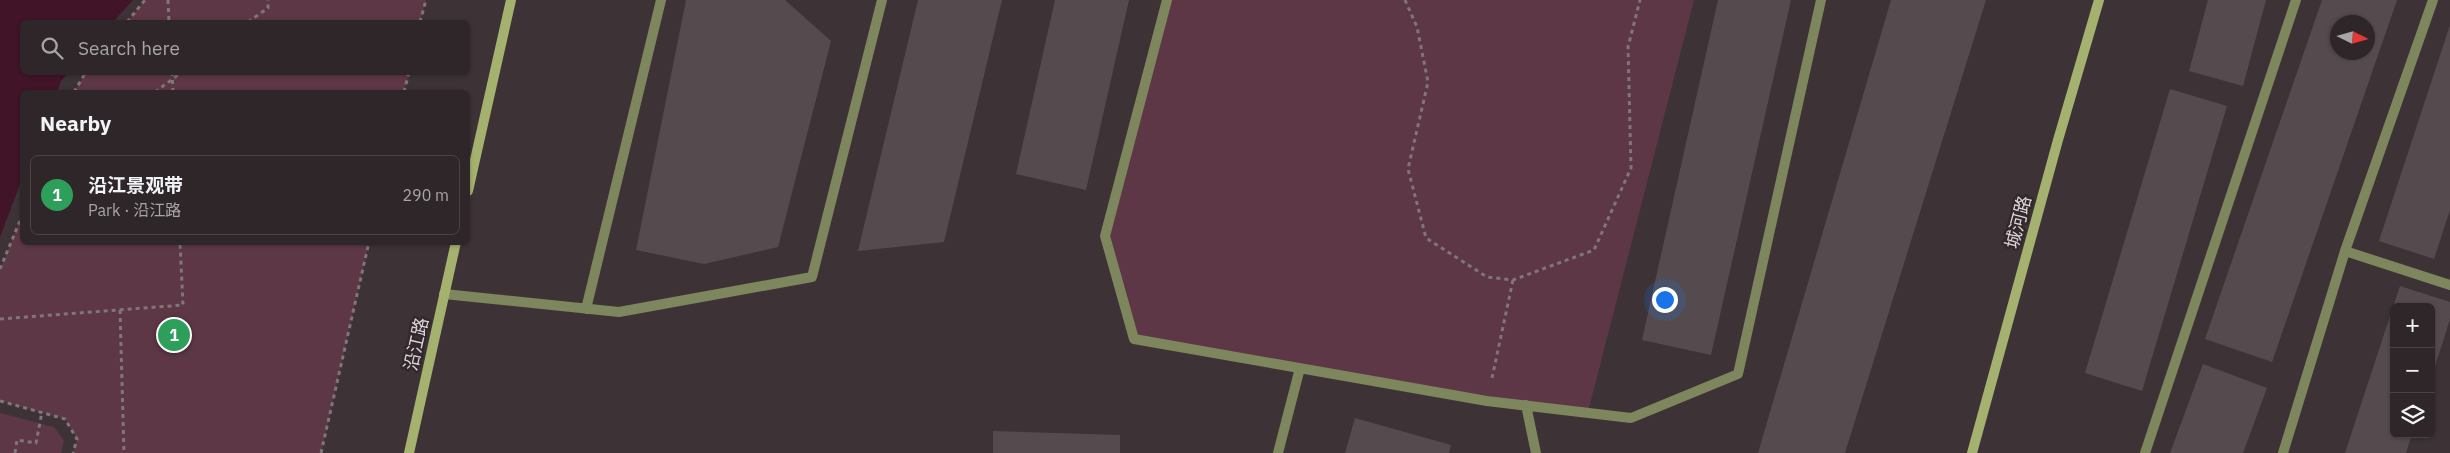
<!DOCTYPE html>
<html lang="en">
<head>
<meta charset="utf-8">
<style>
	:root { --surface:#2e2628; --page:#3a3234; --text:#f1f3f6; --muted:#a7a5a8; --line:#494345; --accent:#db2777 }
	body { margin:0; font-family:"IBM Plex Sans","Noto Sans SC",sans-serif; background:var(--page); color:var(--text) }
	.controls { position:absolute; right:15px; bottom:15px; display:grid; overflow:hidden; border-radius:8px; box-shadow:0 1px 4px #0004 }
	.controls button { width:45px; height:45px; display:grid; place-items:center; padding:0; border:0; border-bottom:1px solid var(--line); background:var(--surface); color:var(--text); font:25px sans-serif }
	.compass { position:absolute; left:2330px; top:15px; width:45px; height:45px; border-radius:50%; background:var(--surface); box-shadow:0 1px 4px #0004; rotate:95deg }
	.you { position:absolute; left:1664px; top:299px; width:18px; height:18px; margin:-12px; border:4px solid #fff; border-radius:50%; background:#1a73e8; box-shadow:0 0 0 8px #1a73e833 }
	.badge { display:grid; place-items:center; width:32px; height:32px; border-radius:50%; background:var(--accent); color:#fff; font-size:16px; font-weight:700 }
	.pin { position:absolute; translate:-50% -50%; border:2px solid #fff; box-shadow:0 1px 5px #0006 }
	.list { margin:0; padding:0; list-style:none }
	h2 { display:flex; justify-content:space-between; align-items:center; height:65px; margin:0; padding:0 20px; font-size:21px }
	h2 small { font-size:16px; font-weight:400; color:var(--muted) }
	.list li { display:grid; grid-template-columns:32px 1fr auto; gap:15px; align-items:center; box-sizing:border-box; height:80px; margin:0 10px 10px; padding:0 10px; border:1px solid var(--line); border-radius:8px }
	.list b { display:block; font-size:19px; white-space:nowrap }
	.list p { margin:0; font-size:16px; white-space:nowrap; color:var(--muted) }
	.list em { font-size:16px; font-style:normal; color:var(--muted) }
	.icon { flex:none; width:28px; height:28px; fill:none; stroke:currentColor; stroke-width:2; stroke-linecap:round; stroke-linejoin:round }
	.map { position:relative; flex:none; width:2450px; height:453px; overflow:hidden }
	.search { position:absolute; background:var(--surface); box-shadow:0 1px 4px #0004; left:20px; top:20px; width:450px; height:55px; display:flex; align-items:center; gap:12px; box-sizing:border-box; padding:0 18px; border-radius:8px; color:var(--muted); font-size:19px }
	.panel { position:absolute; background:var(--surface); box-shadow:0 1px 4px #0004; left:20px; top:90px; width:450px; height:155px; border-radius:8px }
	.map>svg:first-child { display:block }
	.green { fill:#5e3746 }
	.water { fill:#421428 }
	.building { fill:#554b4e; fill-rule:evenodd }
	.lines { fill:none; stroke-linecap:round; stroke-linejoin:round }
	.path { stroke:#7e7678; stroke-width:3; stroke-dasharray:4 4; stroke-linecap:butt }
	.lane { stroke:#7d865c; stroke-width:10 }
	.secondary { stroke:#a5b26f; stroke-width:10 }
	.labels { text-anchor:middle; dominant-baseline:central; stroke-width:5; stroke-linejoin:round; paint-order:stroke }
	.street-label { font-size:18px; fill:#ddd7d9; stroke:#33292c }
</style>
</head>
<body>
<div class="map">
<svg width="2450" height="453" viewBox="0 0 2450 453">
	<rect width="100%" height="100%" fill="#3d3336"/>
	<!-- green -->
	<path class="green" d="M145 0H426L420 22H127Z
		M1167 0H1694L1588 412 1134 339 1105 236Z
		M86 73V72L409 73 404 92H74Z
		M22 216V242L369 243 321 453H73L77 439 65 419 0 401V270Z
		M0 413 54 427 64 441 61 453H0Z"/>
	<!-- water -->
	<path class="water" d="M0 0H133L113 22H22V72L69 73 61 81 57 92H22V179L0 237Z"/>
	<!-- building -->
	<path class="building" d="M686 0H785L831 41 778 247 704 264 636 250Z
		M918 0H1002L944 242 858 251Z
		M1055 0H1129L1086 190 1016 174Z
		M1718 0H1791L1711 355 1642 340Z
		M1891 0H1986L1845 453H1758Z
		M2208 0H2266L2243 86 2189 71Z
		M2322 0H2397L2272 362 2205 339ZM2338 22H2368V52H2338Z
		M2450 25V210L2434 259 2379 241Z
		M2170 89 2227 106 2142 391 2085 373Z
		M2400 286 2450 302V319L2432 376 2431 307H2393Z
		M2393 307 2394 434H2412L2406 453H2345Z
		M2203 364 2267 388 2243 453H2170Z
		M1355 418 1451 445 1449 453H1345Z
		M993 431 1120 435V453H993Z"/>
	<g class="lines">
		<!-- path -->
		<path class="path" d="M168 0 169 22
			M1405 0 1417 27 1428 82 1408 169 1426 238 1487 277 1513 280 1594 250 1631 168 1628 47 1640 0
			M127 22 145 0
			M248 22 268 8V0
			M420 22 426 0
			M172 72 173 92
			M74 92 86 72
			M155 92 182 72
			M404 92 409 72
			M0 269 22 216
			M120 310 124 453
			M0 319 183 305 180 242
			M1492 378 1513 280
			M0 401 65 419 77 439 73 453
			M15 453 17 440 36 443 42 412
			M321 453 369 242"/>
		<!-- lane -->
		<path class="lane" d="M1167 0 1105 236 1134 339 1487 401 1631 418 1738 374 1821 0
			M2345 251 2450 285
			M444 294 619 312 812 277 882 0
			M586 309 661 0
			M1526 405 1536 453
			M1278 453 1300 368
			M2145 453 2296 0
			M2283 453 2345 251 2433 0"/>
		<!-- secondary -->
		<path class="secondary" d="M468 191 511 0
			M409 453 456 242
			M1972 453 2058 140 2099 0"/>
	</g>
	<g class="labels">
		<!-- street labels -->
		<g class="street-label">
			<text transform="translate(2018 222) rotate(-75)">城河路</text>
			<text transform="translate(416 344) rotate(-77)">沿江路</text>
		</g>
	</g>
</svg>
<div class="controls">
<button>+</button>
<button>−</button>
<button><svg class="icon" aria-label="layers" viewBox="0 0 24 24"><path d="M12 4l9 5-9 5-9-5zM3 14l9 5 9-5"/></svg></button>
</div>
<svg class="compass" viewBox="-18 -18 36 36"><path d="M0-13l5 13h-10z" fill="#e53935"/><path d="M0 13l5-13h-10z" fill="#a7a5a8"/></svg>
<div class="you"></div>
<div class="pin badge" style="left:174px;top:335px;background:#2e9e5b">1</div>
<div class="search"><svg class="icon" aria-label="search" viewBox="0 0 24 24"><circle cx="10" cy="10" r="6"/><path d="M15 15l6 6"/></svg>Search here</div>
<section class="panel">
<h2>Nearby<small></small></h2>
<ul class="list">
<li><span class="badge" style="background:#2e9e5b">1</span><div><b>沿江景观带</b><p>Park · 沿江路</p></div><em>290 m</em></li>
</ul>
</section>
</div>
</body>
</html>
